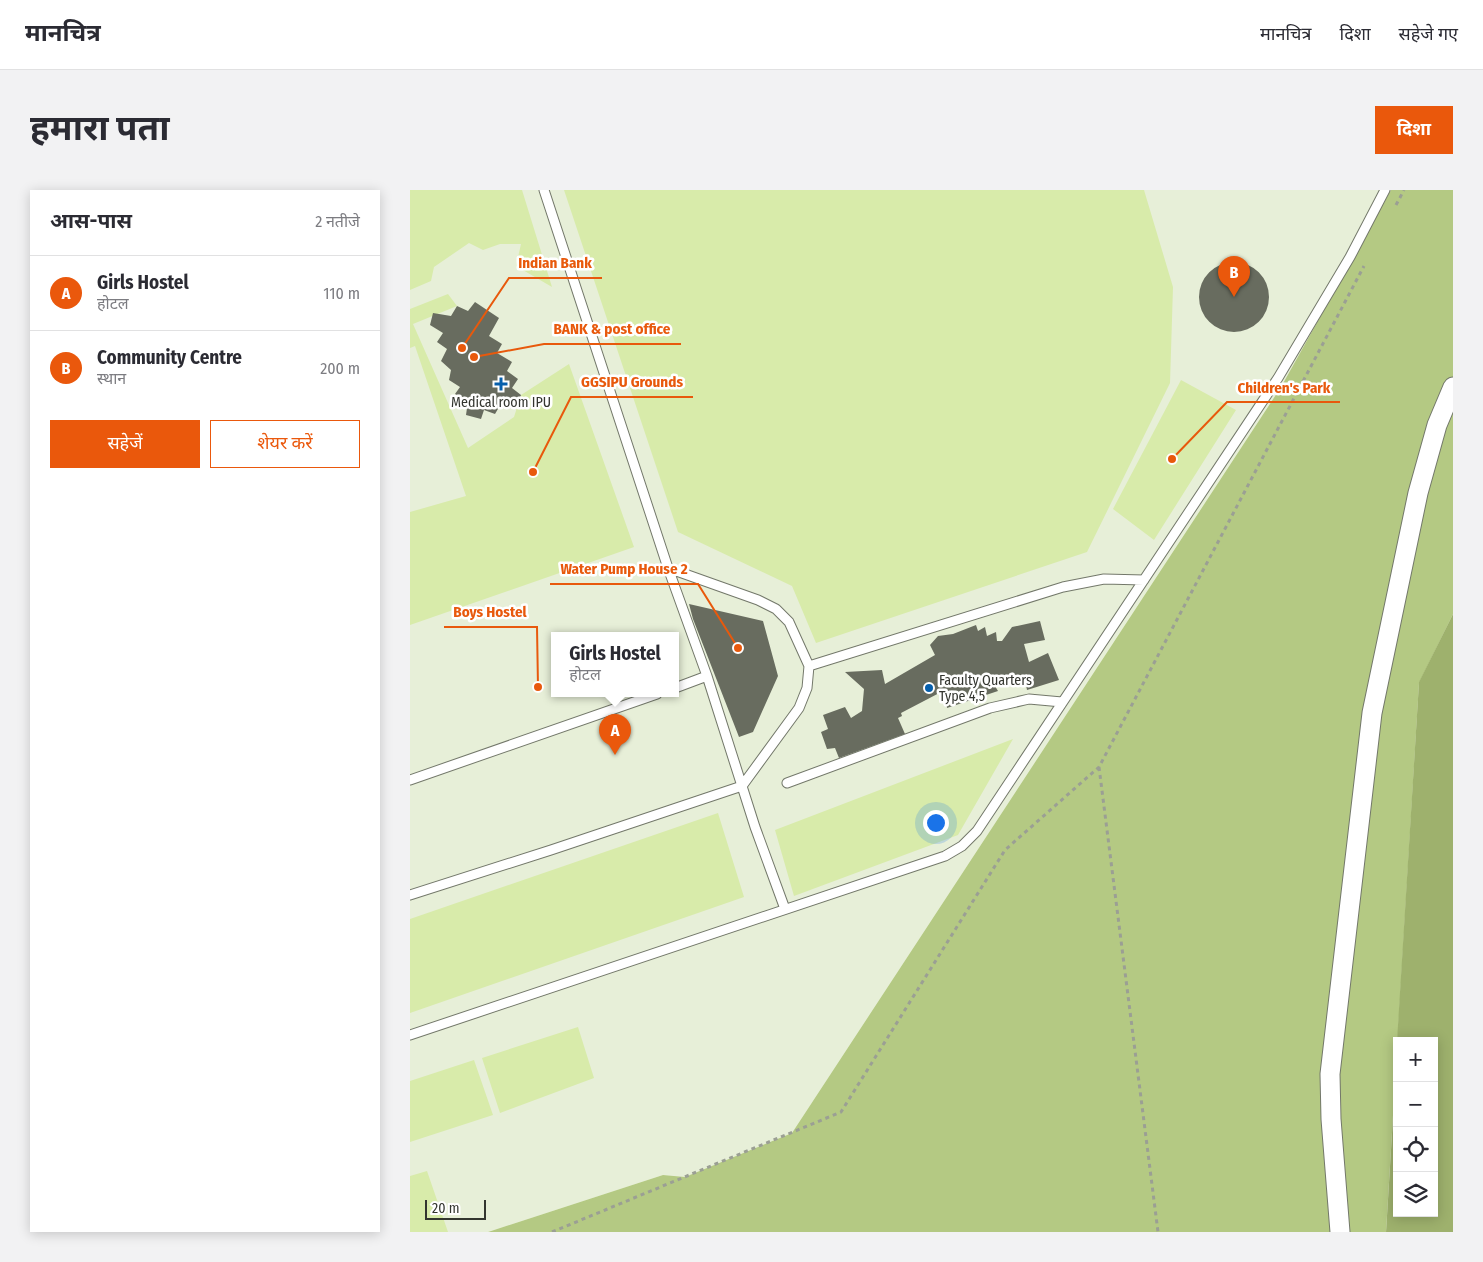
<!DOCTYPE html>
<html lang="hi">
<head>
<meta charset="utf-8">
<style>
	:root { --surface:#fff; --page:#f2f2f3; --text:#2b2b33; --muted:#7c7c81; --line:#e1e1e2; --accent:#ea580c }
	body { margin:0; font-family:"Fira Sans Condensed","Noto Sans Devanagari",sans-serif; background:var(--page); color:var(--text) }
	.controls { position:absolute; right:15px; bottom:15px; display:grid; overflow:hidden; border-radius:0px; box-shadow:0 2px 12px #0003 }
	.controls button { width:45px; height:45px; display:grid; place-items:center; padding:0; border:0; border-bottom:1px solid var(--line); background:var(--surface); color:var(--text); font:25px sans-serif }
	.scale { position:absolute; left:15px; bottom:12px; width:61px; box-sizing:border-box; padding-left:5px; border:2px solid #33352f; border-top:0; font-size:14px; line-height:18px; white-space:nowrap; color:#33352f; -webkit-text-stroke:4px #fff; paint-order:stroke }
	.you { position:absolute; left:525px; top:632px; width:18px; height:18px; margin:-12px; border:4px solid #fff; border-radius:50%; background:#1a73e8; box-shadow:0 0 0 8px #1a73e833 }
	.badge { display:grid; place-items:center; width:32px; height:32px; border-radius:50%; background:var(--accent); color:#fff; font-size:16px; font-weight:700 }
	.pin { position:absolute; translate:-50% -41px; filter:drop-shadow(0 1px 2px #0008) }
	.pin::after { content:''; position:absolute; top:26px; width:18px; height:15px; background:inherit; clip-path:polygon(0 0,100% 0,50% 100%) }
	.popup { position:absolute; left:141px; top:442px; width:128px; height:65px; box-sizing:border-box; display:grid; place-content:center; border-radius:0px; background:var(--surface); filter:drop-shadow(0 1px 4px #0005); font-size:16px; white-space:nowrap; color:var(--muted) }
	.popup b { font-size:19px; color:var(--text) }
	.popup::after { content:''; position:absolute; left:50%; top:100%; margin-left:-10px; border:10px solid transparent; border-top-color:var(--surface) }
	.list { margin:0; padding:0; list-style:none }
	h2 { display:flex; justify-content:space-between; align-items:center; height:65px; margin:0; padding:0 20px; font-size:21px }
	h2 small { font-size:16px; font-weight:400; color:var(--muted) }
	.list li { display:grid; grid-template-columns:32px 1fr auto; gap:15px; align-items:center; box-sizing:border-box; height:75px; padding:0 20px; border-top:1px solid var(--line) }
	.list b { display:block; font-size:19px; white-space:nowrap }
	.list p { margin:0; font-size:16px; white-space:nowrap; color:var(--muted) }
	.list em { font-size:16px; font-style:normal; color:var(--muted) }
	.actions { display:flex; gap:10px; padding:15px 20px }
	.actions a { flex:1; padding:11px 0; border:1px solid var(--accent); border-radius:0px; text-align:center; font-size:18px; color:var(--accent) }
	.actions .main { background:var(--accent); color:#fff }
	.icon { flex:none; width:28px; height:28px; fill:none; stroke:currentColor; stroke-width:2; stroke-linecap:round; stroke-linejoin:round }
	.map { position:relative; flex:none; width:1043px; height:1042px; overflow:hidden; border-radius:0px }
	header { display:flex; align-items:center; gap:30px; box-sizing:border-box; height:70px; padding:0 25px; background:var(--surface); border-bottom:1px solid var(--line) }
	header strong { font-size:24px }
	nav { display:flex; gap:28px; margin-inline-start:auto; font-size:18px }
	.intro { display:flex; align-items:center; justify-content:space-between; box-sizing:border-box; height:120px; padding:0 30px }
	h1 { margin:0; font-size:35px }
	.button { padding:12px 22px; border-radius:0px; background:var(--accent); color:#fff; font-size:18px; font-weight:700 }
	main { display:flex; gap:30px; padding:0 30px }
	aside { flex:1; background:var(--surface); border-radius:0px; box-shadow:0 2px 12px #0003 }
	.map>svg:first-child { display:block }
	.built { fill:#e7efd8; fill-rule:evenodd }
	.green { fill:#d8ebaa }
	.forest { fill:#b4c983 }
	.water { fill:#9eb16d }
	.building { fill:#686c5f }
	.lines { fill:none; stroke-linecap:round; stroke-linejoin:round }
	.lane-casing { stroke:#73786a; stroke-width:11 }
	.street-casing { stroke:#73786a; stroke-width:21 }
	.path { stroke:#9b9f94; stroke-width:3; stroke-dasharray:4 4; stroke-linecap:butt }
	.lane { stroke:#fff; stroke-width:9 }
	.street { stroke:#fff; stroke-width:19 }
	.poi-dot { fill:#065fac; stroke:#fff; stroke-width:2 }
	.labels { text-anchor:middle; dominant-baseline:central; stroke-width:5; stroke-linejoin:round; paint-order:stroke }
	.poi-label { font-size:14px; fill:#33352f; stroke:#fff }
	.leader { fill:none; stroke:#e8590c; stroke-width:2 }
	.callout-dot { fill:#e8590c; stroke:#fff; stroke-width:2 }
	.callout-label { font-size:15px; text-anchor:middle; font-weight:bold; fill:#e8590c; stroke:#fff; stroke-width:5; stroke-linejoin:round; paint-order:stroke }
</style>
</head>
<body>
<header>
<strong>मानचित्र</strong>
<nav><a>मानचित्र</a><a>दिशा</a><a>सहेजे गए</a></nav>
</header>
<div class="intro"><h1>हमारा पता</h1><a class="button">दिशा</a></div>
<main>
<aside>
<h2>आस-पास<small>2 नतीजे</small></h2>
<ul class="list">
<li><span class="badge">A</span><div><b>Girls Hostel</b><p>होटल</p></div><em>110 m</em></li>
<li><span class="badge">B</span><div><b>Community Centre</b><p>स्थान</p></div><em>200 m</em></li>
</ul>
<div class="actions"><a class="main">सहेजें</a><a>शेयर करें</a></div>
</aside>
<div class="map">
<svg width="1043" height="1042" viewBox="0 0 1043 1042">
	<rect width="100%" height="100%" fill="#f3f8e8"/>
	<!-- built -->
	<path class="built" d="M0 0H981L871 197 382 943 275 987 253 985 78 1042H0ZM145 446H265V504H145Z"/>
	<!-- green -->
	<path class="green" d="M0 0H112L142 97 106 76 111 54H90L73 60 59 53 24 77 21 91 0 100Z
		M154 0H734L763 97 760 193 677 362 406 453 382 396 268 342Z
		M38 104 47 116 3 134 58 258 104 227 111 205 159 174 224 357 0 435V322L56 306 5 156 0 158V119Z
		M771 190 826 220 744 350 703 319Z
		M603 549 548 645 384 706 365 640Z
		M308 623 334 707 0 823V729Z
		M168 837 184 888 90 923 72 868Z
		M64 870 83 925 0 952V891Z
		M17 981 38 1042H0V986Z"/>
	<!-- forest -->
	<path class="forest" d="M981 0H1043V424L1009 493 976 1042H78L253 985 275 987 382 943 871 197Z"/>
	<!-- water -->
	<path class="water" d="M1043 424V1042H976L987 861V1023H1024V851H987L1009 492Z"/>
	<!-- building -->
	<path class="building" d="M789 107a35 35 0 1 1 70 0a35 35 0 1 1-70 0Z
		M65 112 89 128 79 146 92 154 87 163 102 172 97 181 108 189 102 198 111 205 106 219 92 212 85 224 74 220 71 229 56 225 58 211 45 204 50 197 39 190 41 180 31 171 37 159 27 152 33 143 20 135 23 123 41 126 47 116 58 121Z
		M279 414 353 431 368 486 343 542 329 547 283 429Z
		M630 431 635 450 614 454 619 472 638 463 649 490 617 500 614 485 585 496 588 501 537 518 535 500 491 523 492 526 488 528 495 544 429 568 425 558 417 559 411 542 418 539 413 525 435 517 441 528 452 521 454 499 435 482 472 480 475 494 525 465 520 455 528 446 543 444 566 435 568 441 575 437 577 446 586 442 587 451H592L602 437Z"/>
	<g class="lines">
		<!-- lane casing -->
		<g class="lane-casing">
			<path id="lane" d="M134 0 258 378 297 486 345 637 375 719
				M399 476 653 397 694 389 734 390
				M265 498 297 486
				M0 590 247 504
				M377 593 580 518 619 509 652 512
				M0 705 141 660 332 596 389 518 397 498 399 476 379 432 366 419 348 410 258 378
				M0 845 535 666 552 656 567 641 868 188 940 67 975 0"/>
		</g>
		<!-- street casing -->
		<g class="street-casing">
			<path id="street" d="M930 1042 921 929 920 884 962 523 1008 303 1027 235 1043 197"/>
		</g>
		<!-- path -->
		<path class="path" d="M986 15 994 0
			M689 577 748 1042
			M142 1042 431 922 595 660 689 577 954 76"/>
		<!-- lane -->
		<use href="#lane" class="lane"/>
		<!-- street -->
		<use href="#street" class="street"/>
	</g>
	<!-- markers -->
	<g class="poi-dot">
		<path d="M88.5 186.5h5v5h5v5h-5v5h-5v-5h-5v-5h5z"/>
		<circle cx="519" cy="498" r="5"/>
	</g>
	<g class="labels">
		<!-- poi labels -->
		<g class="poi-label">
			<text x="91" y="212">Medical room IPU</text>
			<text x="529" y="490" text-anchor="start">Faculty Quarters<tspan x="529" dy="16">Type 4,5</tspan></text>
		</g>
	</g>
	<!-- callouts -->
	<path class="leader" d="M52 158L99 88H192M64 167L134 154H271M123 282L161 207H283M762 269L817 212H930M328 458L288 394H140M128 497L127 437H34"/>
	<g class="callout-dot">
		<circle cx="52" cy="158" r="5"/>
		<circle cx="64" cy="167" r="5"/>
		<circle cx="123" cy="282" r="5"/>
		<circle cx="762" cy="269" r="5"/>
		<circle cx="328" cy="458" r="5"/>
		<circle cx="128" cy="497" r="5"/>
	</g>
	<g class="callout-label">
		<text x="145" y="78">Indian Bank</text>
		<text x="202" y="144">BANK &amp; post office</text>
		<text x="222" y="197">GGSIPU Grounds</text>
		<text x="874" y="203">Children's Park</text>
		<text x="214" y="384">Water Pump House 2</text>
		<text x="80" y="427">Boys Hostel</text>
	</g>
</svg>
<div class="controls">
<button>+</button>
<button>−</button>
<button><svg class="icon" aria-label="locate" viewBox="0 0 24 24"><circle cx="12" cy="12" r="6"/><path d="M12 2v4M12 18v4M2 12h4M18 12h4"/></svg></button>
<button><svg class="icon" aria-label="layers" viewBox="0 0 24 24"><path d="M12 4l9 5-9 5-9-5zM3 14l9 5 9-5"/></svg></button>
</div>
<div class="scale">20 m</div>
<div class="you"></div>
<div class="pin badge" style="left:205px;top:565px">A</div>
<div class="popup"><b>Girls Hostel</b>होटल</div>
<div class="pin badge" style="left:824px;top:107px">B</div>
</div>
</main>
</body>
</html>
